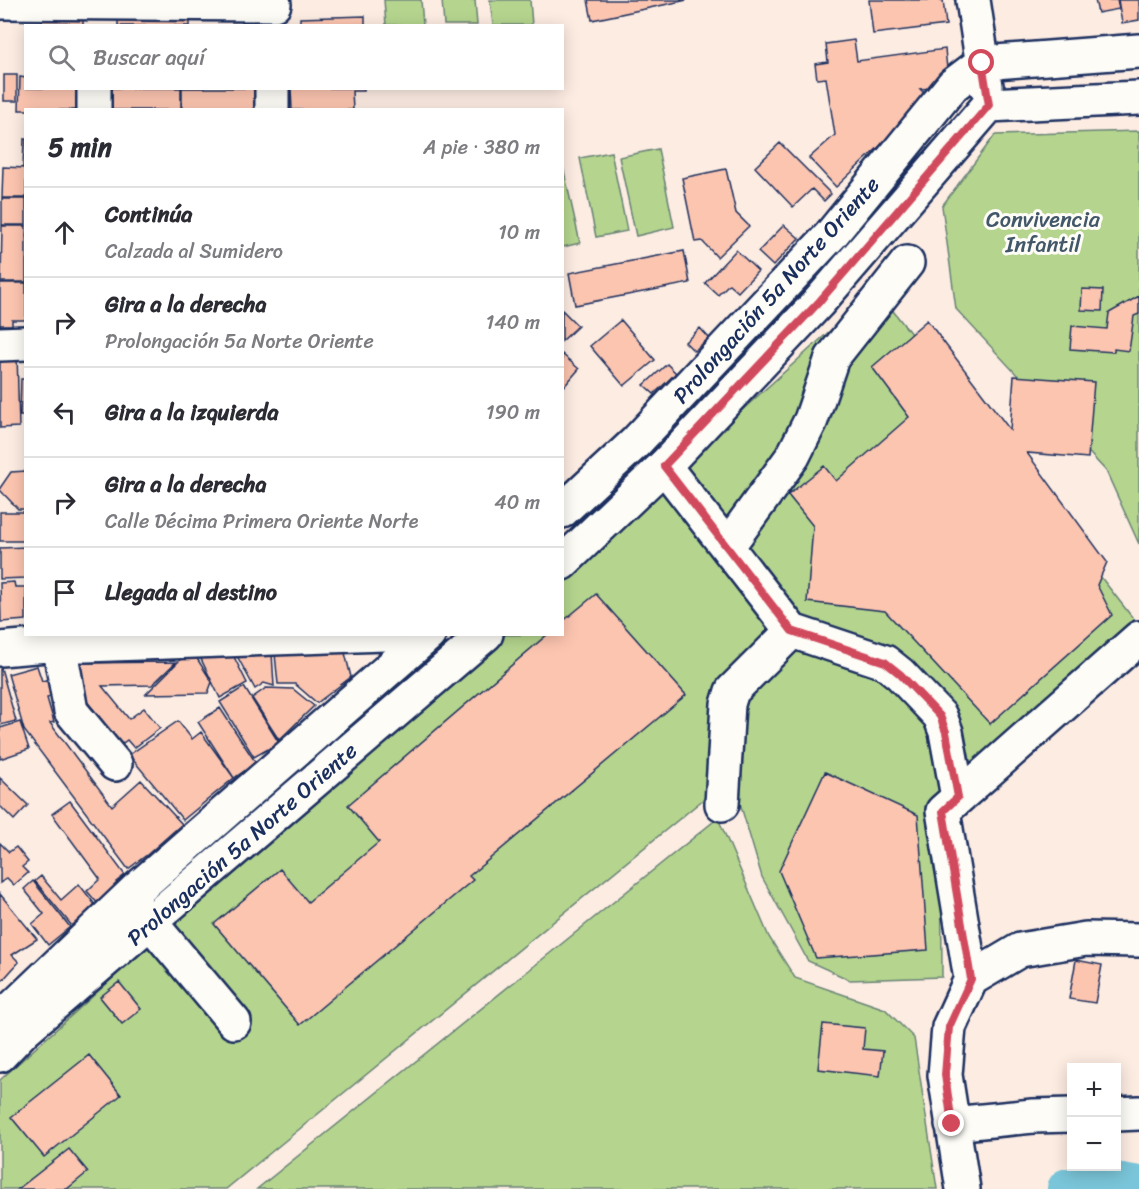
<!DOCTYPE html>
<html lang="es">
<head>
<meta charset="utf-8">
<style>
	:root { --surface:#fff; --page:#f7f7f7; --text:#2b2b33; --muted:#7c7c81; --line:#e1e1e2 }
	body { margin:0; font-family:Sriracha,sans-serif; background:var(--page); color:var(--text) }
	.controls { position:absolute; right:18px; bottom:18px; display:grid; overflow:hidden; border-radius:0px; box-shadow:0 3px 15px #0003 }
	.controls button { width:54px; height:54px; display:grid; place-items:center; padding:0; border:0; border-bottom:2px solid var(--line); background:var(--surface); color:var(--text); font:30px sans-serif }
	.stop { position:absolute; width:18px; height:18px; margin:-14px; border:4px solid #d1495b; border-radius:50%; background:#fff }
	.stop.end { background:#d1495b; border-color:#fff; box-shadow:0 2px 6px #0008 }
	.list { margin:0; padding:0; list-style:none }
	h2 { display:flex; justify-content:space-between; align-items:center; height:78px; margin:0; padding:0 24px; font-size:26px }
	h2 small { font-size:20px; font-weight:400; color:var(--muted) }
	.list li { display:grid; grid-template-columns:39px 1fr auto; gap:18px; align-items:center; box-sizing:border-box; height:90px; padding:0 24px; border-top:2px solid var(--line) }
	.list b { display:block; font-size:22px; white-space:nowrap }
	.list p { margin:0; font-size:20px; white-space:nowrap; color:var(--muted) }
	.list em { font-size:20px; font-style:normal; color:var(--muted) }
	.icon { flex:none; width:33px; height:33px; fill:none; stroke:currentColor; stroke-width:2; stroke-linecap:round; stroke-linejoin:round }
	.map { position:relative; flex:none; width:1139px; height:1189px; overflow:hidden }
	.search { position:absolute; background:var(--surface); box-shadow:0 3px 15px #0003; left:24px; top:24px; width:540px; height:66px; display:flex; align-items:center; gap:15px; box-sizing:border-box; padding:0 21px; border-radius:0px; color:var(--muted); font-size:22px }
	.panel { position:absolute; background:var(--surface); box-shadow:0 3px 15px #0003; left:24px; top:108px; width:540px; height:528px; border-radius:0px }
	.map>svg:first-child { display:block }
	.green { fill:#b5d58e; stroke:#688276; stroke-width:1.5 }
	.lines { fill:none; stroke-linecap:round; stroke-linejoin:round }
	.river { stroke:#7ac5d9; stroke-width:42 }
	.building { fill:#fcc5b0; stroke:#1b2f5e; stroke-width:1.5 }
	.minor-casing { stroke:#1b2f5e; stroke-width:38 }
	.major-casing { stroke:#1b2f5e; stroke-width:38 }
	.minor { stroke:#fdfcf7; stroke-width:33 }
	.major { stroke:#fdfcf7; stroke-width:33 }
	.route { stroke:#d1495b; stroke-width:8 }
	.labels { text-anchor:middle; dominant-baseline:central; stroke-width:6; stroke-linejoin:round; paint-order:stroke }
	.park-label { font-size:22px; fill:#42586a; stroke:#fdfcf7 }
	.street-label { font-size:22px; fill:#1b2f5e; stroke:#fdfcf7 }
</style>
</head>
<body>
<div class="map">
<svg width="1139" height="1189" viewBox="0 0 1139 1189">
	<rect width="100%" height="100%" fill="#fdece2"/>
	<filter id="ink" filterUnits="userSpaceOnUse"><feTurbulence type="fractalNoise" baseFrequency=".0167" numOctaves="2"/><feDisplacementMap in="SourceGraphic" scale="12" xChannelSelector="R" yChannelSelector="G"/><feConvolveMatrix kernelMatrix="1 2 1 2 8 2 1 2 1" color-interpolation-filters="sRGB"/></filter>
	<g filter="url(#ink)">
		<!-- green -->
		<path class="green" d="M384 0H421L423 25H386Z
			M442 0H475L477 25H444Z
			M490 0H530L532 25H493Z
			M1139 131V544L1106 471 956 309 942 206 995 135Z
			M658 149 674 227 636 236 619 157Z
			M611 152 627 231 596 237 580 158Z
			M562 162 580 243 563 247H562Z
			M876 289 1139 626 941 803 942 977 850 980 808 961 762 877 732 776 226 1189H0V1080L493 635 562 634 563 572Z
			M718 818 769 937 795 978 885 1009 914 1038 937 1189H257Z"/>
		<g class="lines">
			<!-- river -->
			<path class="river" d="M1068 1189 1115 1183 1139 1187"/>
		</g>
		<!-- building -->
		<path class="building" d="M588 0H687L592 20Z
			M869 0H943L946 25 873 34Z
			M1095 0H1117L1119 9 1098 13Z
			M1118 0H1139V20L1122 23Z
			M118 12 190 13V26H118Z
			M42 15H83V26H42Z
			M365 16V26H300V18Z
			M854 40 857 61 945 49 948 79 936 88 920 89 930 99 836 187 809 158 835 135 826 78 817 79 815 64 828 62 826 44Z
			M4 75H17V101H4Z
			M20 77 26 78V88H80V110H19Z
			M111 88H181V110H110Z
			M182 88H259V110L182 109Z
			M291 88H364V91H352L353 110H292Z
			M24 139H26V167H23Z
			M780 143 831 194 824 201 812 189 793 207 755 167Z
			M3 167 26 168V198H2Z
			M726 169 736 213 749 226 717 257 702 241 695 242 682 178Z
			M2 199H26V225H2Z
			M784 225 799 238 773 266 758 252Z
			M2 226H26V282H1Z
			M736 250 758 271 738 292 729 284 718 295 705 283Z
			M684 251 690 283 575 305 569 273Z
			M0 283H26V320H12V325H0Z
			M1082 289 1103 290 1102 311 1081 310Z
			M1139 296V314L1134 316 1129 351 1114 349V352L1070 349 1072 326 1107 329 1109 313Z
			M562 310 578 326 562 341Z
			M621 320 655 360 624 386 590 346Z
			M927 320 1010 430 1014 376 1094 382 1088 458 1027 453 1107 562 1097 585 1112 615 990 724 885 611 807 602 813 526 788 495 824 466 836 481 909 417 872 367Z
			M700 328 709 338 694 351 685 342Z
			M0 353H17L19 427 0 428Z
			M562 354 579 369 562 389Z
			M667 364 676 373 654 394 644 385Z
			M21 379H26V416H20Z
			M26 471V509H18L0 490V488L11 472Z
			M0 512H26V541H0Z
			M26 547V578L0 579V548Z
			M14 582 15 587H26V620L1 622 0 583Z
			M596 594 686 695 469 876 473 880 300 1025 214 924 280 869 308 902 379 842 348 805 548 634H562V622Z
			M344 649 351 677 317 703 295 684H278L275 654Z
			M232 653 247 683 220 698 200 657Z
			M272 653 274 686 264 683 255 689 237 656Z
			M196 657 212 682 208 693 146 694 181 659Z
			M176 662 152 685 102 686 129 719 144 708 160 728 134 748 127 740 114 750 91 721 98 715 75 687V663Z
			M37 666 42 681 53 678 58 695 47 698 54 722 50 723 112 806 141 780 182 824 148 854 128 869 24 730 8 674Z
			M1 668 16 721 0 725V669Z
			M244 687 279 743 254 757 220 702Z
			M266 688 293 689 314 706 279 740 252 698Z
			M220 708 256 763 234 778 198 722Z
			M178 721 192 739 201 732 234 778 183 820 129 755Z
			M20 722 29 749 0 759V728Z
			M825 772 918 815 928 950 816 958 779 871Z
			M0 778 28 805 14 820 0 806Z
			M70 801 125 875 116 882 121 886 99 905 87 891 100 879 52 814Z
			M0 843 9 852 16 847 28 862 22 867 28 873 14 885 7 878 0 883Z
			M41 876 61 900 79 884 96 906 72 926 35 881Z
			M33 881 70 927 48 945 32 924 44 914 24 889Z
			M0 894 37 939 12 955 19 962 0 983Z
			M1076 960 1102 965 1095 1003 1069 999Z
			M119 982 141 1009 122 1024 100 997Z
			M823 1024 865 1028 863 1049 883 1051 880 1076 818 1069Z
			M89 1055 121 1095 44 1157 11 1117Z
			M69 1149 88 1172 67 1189H18Z"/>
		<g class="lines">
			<!-- minor casing -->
			<g class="minor-casing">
				<path id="minor" d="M0 2 274 4
					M94 110V88
					M272 110V88
					M0 344 26 343
					M664 466 792 631 732 691 728 704 722 804
					M727 547 793 456 811 420 832 358 907 263
					M792 631 885 662 900 674 940 716 946 732 958 797
					M59 644 71 711 115 764
					M0 649 59 644 86 645 384 634
					M129 901 150 922 234 1022
					M971 979 943 811 1139 638
					M971 979 1020 950 1086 939 1139 940
					M1116 1114 1139 1113
					M952 1124 1033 1116 1072 1115
					M963 1189 945 1075 949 1027 971 979"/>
			</g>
			<!-- major casing -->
			<g class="major-casing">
				<path id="major" d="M973 0 986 86
					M989 105 1139 98
					M562 511 635 443 830 236 953 85 982 63 1139 51
					M562 563 664 466 818 303 989 105
					M0 1020 137 889 429 634
					M0 1055 24 1030 486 634"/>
			</g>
			<!-- minor -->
			<use href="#minor" class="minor"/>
			<!-- major -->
			<use href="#major" class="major"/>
		</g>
	</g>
	<g class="lines" filter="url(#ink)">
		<!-- route -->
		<path class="route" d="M952 1124 945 1075 949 1027 971 979 943 811 958 797 946 732 940 716 900 674 885 662 792 631 664 466 818 303 989 105 982 63"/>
	</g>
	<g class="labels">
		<!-- park labels -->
		<g class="park-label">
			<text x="1043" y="219">Convivencia<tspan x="1043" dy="25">Infantil</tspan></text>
		</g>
		<!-- street labels -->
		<g class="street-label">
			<text transform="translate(776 290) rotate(-48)">Prolongación 5a Norte Oriente</text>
			<text transform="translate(242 844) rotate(-41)">Prolongación 5a Norte Oriente</text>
		</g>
	</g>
</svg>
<div class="controls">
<button>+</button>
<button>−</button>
</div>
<div class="stop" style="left:982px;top:63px"></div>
<div class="stop end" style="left:952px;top:1124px"></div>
<div class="search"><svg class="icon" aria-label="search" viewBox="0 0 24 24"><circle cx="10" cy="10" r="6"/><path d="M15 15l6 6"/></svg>Buscar aquí</div>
<section class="panel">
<h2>5 min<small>A pie · 380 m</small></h2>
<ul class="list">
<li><svg class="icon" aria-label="ahead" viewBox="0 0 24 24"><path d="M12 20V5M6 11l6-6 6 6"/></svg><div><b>Continúa</b><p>Calzada al Sumidero</p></div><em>10 m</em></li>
<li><svg class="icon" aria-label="right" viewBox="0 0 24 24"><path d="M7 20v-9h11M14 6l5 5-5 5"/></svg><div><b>Gira a la derecha</b><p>Prolongación 5a Norte Oriente</p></div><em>140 m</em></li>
<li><svg class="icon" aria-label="left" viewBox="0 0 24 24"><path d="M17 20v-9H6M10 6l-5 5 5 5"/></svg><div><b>Gira a la izquierda</b></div><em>190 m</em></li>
<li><svg class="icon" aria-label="right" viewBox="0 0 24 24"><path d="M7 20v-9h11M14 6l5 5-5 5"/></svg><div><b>Gira a la derecha</b><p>Calle Décima Primera Oriente Norte</p></div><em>40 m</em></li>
<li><svg class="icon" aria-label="arrive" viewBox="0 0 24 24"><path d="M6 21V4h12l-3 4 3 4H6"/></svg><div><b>Llegada al destino</b></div></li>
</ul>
</section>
</div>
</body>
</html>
